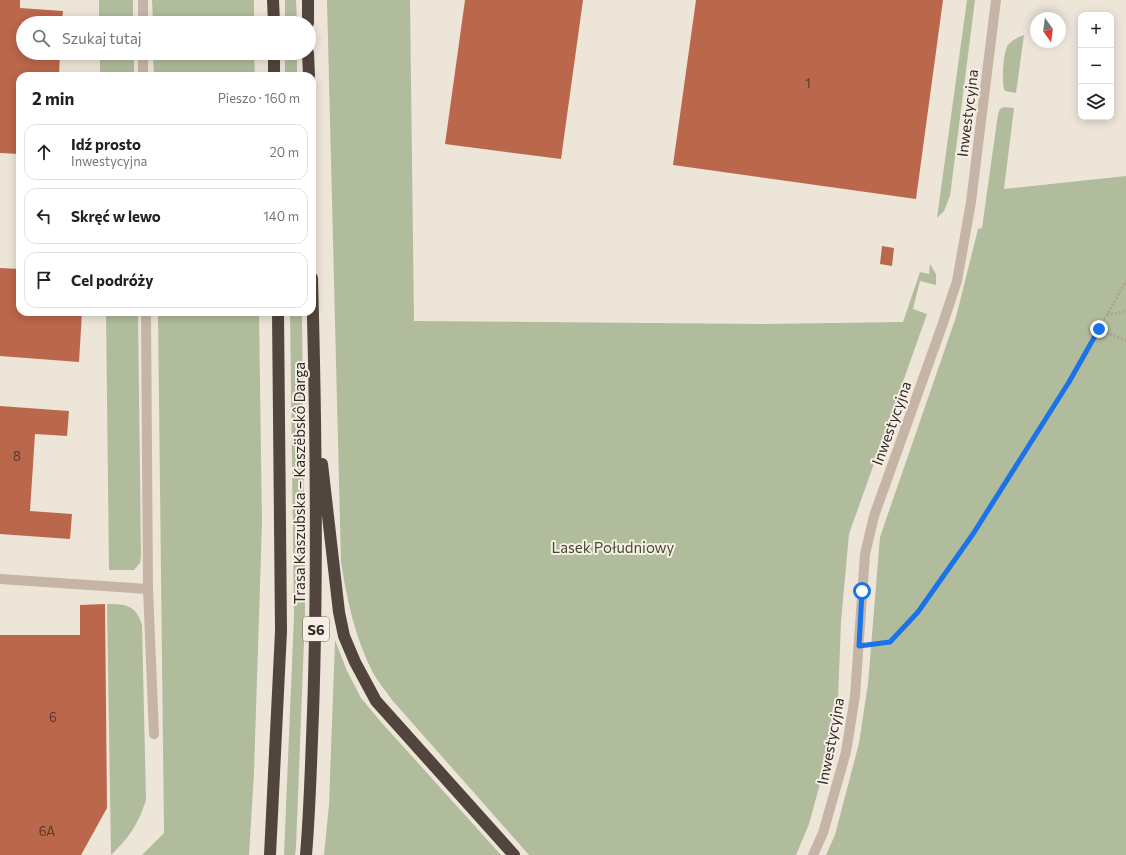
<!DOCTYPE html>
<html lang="pl">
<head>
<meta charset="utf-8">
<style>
	:root { --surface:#fff; --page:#f6f6f6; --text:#222; --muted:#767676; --line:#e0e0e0 }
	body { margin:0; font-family:Commissioner,sans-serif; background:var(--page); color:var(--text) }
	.controls { position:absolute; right:12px; top:12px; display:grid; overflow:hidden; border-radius:8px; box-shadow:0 2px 10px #0003 }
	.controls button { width:36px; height:36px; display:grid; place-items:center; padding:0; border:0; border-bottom:1px solid var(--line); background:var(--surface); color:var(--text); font:20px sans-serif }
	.compass { position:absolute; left:1030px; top:12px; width:36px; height:36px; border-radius:50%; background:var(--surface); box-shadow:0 2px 10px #0003; rotate:166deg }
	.stop { position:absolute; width:12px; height:12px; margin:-9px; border:3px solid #1a73e8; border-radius:50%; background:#fff }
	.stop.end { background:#1a73e8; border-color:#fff; box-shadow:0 1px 4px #0008 }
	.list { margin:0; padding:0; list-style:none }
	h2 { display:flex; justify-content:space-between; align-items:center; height:52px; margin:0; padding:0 16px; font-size:17px }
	h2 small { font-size:13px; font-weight:400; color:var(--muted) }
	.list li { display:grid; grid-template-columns:26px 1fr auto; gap:12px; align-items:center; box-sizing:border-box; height:56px; margin:0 8px 8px; padding:0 8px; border:1px solid var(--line); border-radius:12px }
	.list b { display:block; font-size:15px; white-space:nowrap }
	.list p { margin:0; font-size:13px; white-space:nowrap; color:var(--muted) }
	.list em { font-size:13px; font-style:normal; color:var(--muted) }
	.icon { flex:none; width:22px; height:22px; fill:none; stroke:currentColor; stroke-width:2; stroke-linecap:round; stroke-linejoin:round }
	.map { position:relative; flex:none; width:1126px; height:855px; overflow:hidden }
	.search { position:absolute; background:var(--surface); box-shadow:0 2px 10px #0003; left:16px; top:16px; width:300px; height:44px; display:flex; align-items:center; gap:10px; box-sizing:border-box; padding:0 14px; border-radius:22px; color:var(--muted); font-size:15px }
	.panel { position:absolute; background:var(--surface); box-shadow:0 2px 10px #0003; left:16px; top:72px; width:300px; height:244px; border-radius:12px }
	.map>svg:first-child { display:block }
	.green { fill:#b0bc9b }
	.building { fill:#bb674b }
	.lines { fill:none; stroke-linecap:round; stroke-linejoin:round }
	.path { stroke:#b19f91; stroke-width:2.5; stroke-dasharray:2 2; stroke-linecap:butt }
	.minor { stroke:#c5b5a6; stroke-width:10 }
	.highway { stroke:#52453e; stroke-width:12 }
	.route { stroke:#1a73e8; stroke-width:5 }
	.labels { text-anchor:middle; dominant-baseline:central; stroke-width:4; stroke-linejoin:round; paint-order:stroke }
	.number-label { font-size:13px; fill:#54392f }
	.shield { fill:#f7efe5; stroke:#6d655f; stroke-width:1 }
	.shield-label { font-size:14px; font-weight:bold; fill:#322a26 }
	.street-label { font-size:15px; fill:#322a26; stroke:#f7efe5 }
	.park-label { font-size:15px; fill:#414e2d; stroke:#f7efe5 }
</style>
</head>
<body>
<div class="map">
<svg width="1126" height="855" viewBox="0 0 1126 855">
	<rect width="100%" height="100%" fill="#eee5d9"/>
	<!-- green -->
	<path class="green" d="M99 0H133V23H99Z
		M152 0H254V23H153Z
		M285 0H296L297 23H285Z
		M327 0H410L414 321 764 324 903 322 920 272 929 274 930 264 936 274V285L920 281 913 309 927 314 849 534 841 621 838 700 830 747 809 824 796 855H529L392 700C386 691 378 682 373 673 355 638 347 600 341 562Z
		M967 0H975L950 196 944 211 937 218Z
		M1024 35 1016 93 1005 91C1001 84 1003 52 1008 45 1012 40 1018 37 1024 35Z
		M100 53H134V76H100Z
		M153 53H254L255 76H154Z
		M285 53H297V76H285Z
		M1004 107 1014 108 1004 189 1126 176V855H826L835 835 859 743 868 684 880 537 956 317 978 229 982 228 998 114 1000 109Z
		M106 312H138L141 556 140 563 134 570H109Z
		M158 312H259L262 523 254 772 249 855H142L164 833Z
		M290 312H302L305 616 296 847 295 855H284L294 616Z
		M107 604C126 604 136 605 142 625L146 800C138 824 130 837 111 855Z
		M335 640 347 671 361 698 381 722 501 855H324L329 805Z"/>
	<!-- building -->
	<path class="building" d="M0 0H20V8L63 11 62 23H23V53H60L59 76H20V154L0 153Z
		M465 0H583L561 159 445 144Z
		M696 0H943L916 199 673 165Z
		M882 246 894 248 892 266 880 264Z
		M0 268 20 269V312H82L79 362 0 356Z
		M0 406 69 411 67 436 35 434 30 511 72 514 70 539 0 534Z
		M105 604 107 808 81 855H0V635H80V605Z"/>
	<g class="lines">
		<!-- path -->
		<path class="path" d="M1107 315 1126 311
			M1099 329 1126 341
			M874 644 890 642 918 612 973 534 1069 382 1126 281"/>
		<!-- minor -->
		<path class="minor" d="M143 0V23
			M143 53V76
			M0 579 148 589 146 312
			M148 589 154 734
			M813 855 823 833 846 752 855 696 865 554 874 516 943 323 957 281 971 202 996 0"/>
		<!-- highway -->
		<path class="highway" d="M273 0 274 23
			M308 0V23
			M274 53V76
			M308 53 309 76
			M322 464 339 612 344 636 355 662 376 701 514 855
			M270 855 281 631 278 312
			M306 855C310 808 311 761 313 713 318 568 316 423 312 278"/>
	</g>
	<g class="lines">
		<!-- route -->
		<path class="route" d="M862 591 859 646 890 642 918 612 973 534 1069 382 1099 329"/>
	</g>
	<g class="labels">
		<!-- number labels -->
		<g class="number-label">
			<text x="808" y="83">1</text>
			<text x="17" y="456">8</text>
			<text x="53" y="717">6</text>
			<text x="47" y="831">6A</text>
		</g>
		<!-- shield labels -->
		<rect class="shield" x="303" y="617" width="26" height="24" rx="3"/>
		<g class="shield-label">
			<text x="316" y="629">S6</text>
		</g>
		<!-- street labels -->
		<g class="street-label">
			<text transform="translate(967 113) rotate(-83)">Inwestycyjna</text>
			<text transform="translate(891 423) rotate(-70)">Inwestycyjna</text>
			<text transform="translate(299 483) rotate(-90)">Trasa Kaszubska – Kaszëbskô Darga</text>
			<text transform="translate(830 741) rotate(-79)">Inwestycyjna</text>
		</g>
		<!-- park labels -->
		<g class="park-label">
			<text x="613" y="547">Lasek Południowy</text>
		</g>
	</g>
</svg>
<div class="controls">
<button>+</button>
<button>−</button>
<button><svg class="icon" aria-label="layers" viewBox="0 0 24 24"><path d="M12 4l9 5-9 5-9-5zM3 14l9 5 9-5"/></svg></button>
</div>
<svg class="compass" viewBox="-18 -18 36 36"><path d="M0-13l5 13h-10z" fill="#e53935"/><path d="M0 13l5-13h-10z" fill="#767676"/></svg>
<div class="stop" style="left:862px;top:591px"></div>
<div class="stop end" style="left:1099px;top:329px"></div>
<div class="search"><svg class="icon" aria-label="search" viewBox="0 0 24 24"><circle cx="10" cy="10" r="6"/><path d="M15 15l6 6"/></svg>Szukaj tutaj</div>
<section class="panel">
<h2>2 min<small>Pieszo · 160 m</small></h2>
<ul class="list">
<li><svg class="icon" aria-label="ahead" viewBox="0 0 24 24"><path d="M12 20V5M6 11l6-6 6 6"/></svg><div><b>Idź prosto</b><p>Inwestycyjna</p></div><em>20 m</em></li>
<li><svg class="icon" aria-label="left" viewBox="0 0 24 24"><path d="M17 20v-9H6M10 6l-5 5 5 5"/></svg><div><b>Skręć w lewo</b></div><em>140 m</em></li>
<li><svg class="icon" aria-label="arrive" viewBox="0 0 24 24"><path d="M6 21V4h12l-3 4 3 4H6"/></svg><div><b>Cel podróży</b></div></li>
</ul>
</section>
</div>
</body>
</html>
